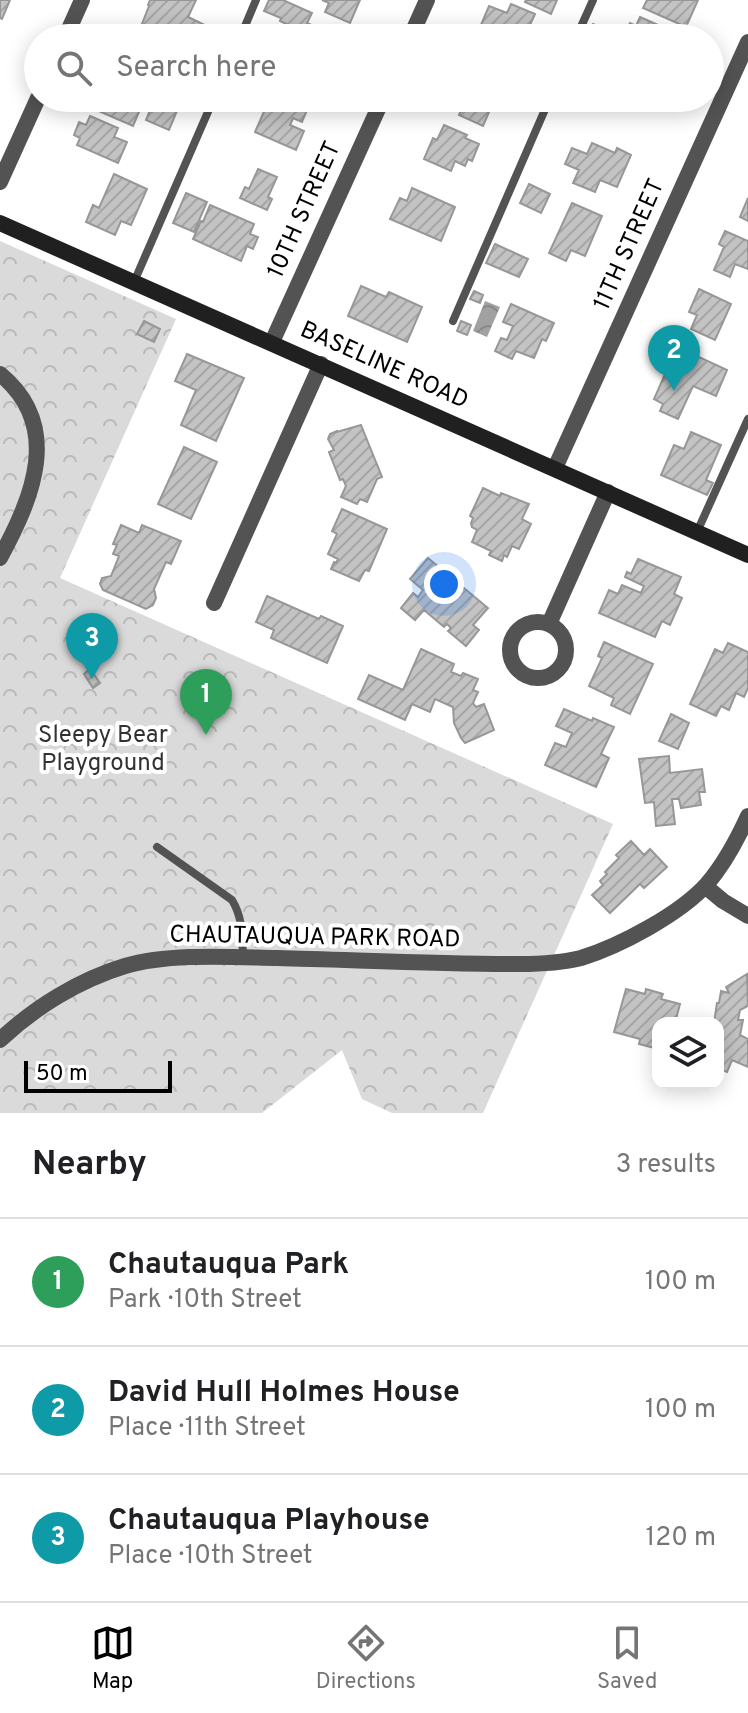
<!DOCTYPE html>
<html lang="en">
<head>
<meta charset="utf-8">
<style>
	:root { --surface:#fff; --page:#f6f6f6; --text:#202124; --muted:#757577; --line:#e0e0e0; --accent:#000 }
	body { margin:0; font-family:Overpass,sans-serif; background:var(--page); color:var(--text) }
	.controls { position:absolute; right:24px; bottom:24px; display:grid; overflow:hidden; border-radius:16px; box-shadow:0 4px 20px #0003 }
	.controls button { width:72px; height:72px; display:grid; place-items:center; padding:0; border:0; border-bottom:2px solid var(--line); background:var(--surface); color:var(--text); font:40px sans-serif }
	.scale { position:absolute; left:24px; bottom:20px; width:148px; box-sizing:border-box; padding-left:8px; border:4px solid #000; border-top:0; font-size:22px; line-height:28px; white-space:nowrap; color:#000; -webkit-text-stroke:6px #fff; paint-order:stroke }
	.you { position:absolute; left:444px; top:584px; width:28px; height:28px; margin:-20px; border:6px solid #fff; border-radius:50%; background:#1a73e8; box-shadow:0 0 0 12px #1a73e833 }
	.badge { display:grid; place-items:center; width:52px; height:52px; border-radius:50%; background:var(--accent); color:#fff; font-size:26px; font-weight:700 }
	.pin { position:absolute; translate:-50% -66px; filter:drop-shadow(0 2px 4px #0008) }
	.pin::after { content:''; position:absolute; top:42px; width:28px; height:24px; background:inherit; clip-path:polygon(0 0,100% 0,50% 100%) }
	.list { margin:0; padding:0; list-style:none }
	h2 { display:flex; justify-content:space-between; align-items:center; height:104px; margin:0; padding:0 32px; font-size:34px }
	h2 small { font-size:26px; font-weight:400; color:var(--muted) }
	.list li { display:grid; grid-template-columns:52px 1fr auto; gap:24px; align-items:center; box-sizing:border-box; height:128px; padding:0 32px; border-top:2px solid var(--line) }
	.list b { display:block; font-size:30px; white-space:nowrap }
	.list p { margin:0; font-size:26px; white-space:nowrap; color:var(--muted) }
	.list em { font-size:26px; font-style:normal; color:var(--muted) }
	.icon { flex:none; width:44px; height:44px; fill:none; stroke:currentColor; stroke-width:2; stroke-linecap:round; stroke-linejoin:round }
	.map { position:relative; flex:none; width:748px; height:1113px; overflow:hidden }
	.search { position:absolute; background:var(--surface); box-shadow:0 4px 20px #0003; left:24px; right:24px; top:24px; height:88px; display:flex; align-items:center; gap:20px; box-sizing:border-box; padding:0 28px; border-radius:44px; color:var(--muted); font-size:30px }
	.sheet { height:488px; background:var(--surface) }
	nav { display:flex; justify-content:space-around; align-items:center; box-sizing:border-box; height:112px; border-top:2px solid var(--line); background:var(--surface); font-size:22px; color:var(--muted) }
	nav a { display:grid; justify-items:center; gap:4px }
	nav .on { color:var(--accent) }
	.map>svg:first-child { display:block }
	.forest { fill:url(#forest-crowns) }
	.water { fill:url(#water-waves) }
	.building { fill:url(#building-hatch); stroke:#979797; stroke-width:2 }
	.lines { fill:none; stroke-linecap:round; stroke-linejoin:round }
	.lane { stroke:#535353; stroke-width:8 }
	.street { stroke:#535353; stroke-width:16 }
	.secondary { stroke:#202020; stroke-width:16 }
	.labels { text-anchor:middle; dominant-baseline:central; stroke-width:8; stroke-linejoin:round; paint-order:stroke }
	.street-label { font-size:24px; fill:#000; stroke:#fff }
	.park-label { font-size:24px; fill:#313131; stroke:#fff }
</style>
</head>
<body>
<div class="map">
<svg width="748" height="1113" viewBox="0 0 748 1113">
	<defs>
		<pattern id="forest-crowns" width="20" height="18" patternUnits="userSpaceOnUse" patternTransform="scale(2)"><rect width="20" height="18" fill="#dadada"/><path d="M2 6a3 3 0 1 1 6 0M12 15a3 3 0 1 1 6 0" fill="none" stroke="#b9b9b9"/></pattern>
		<pattern id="water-waves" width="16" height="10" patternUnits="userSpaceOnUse" patternTransform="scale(2)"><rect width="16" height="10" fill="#a1a1a1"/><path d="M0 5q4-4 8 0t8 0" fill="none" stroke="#898989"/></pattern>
		<pattern id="building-hatch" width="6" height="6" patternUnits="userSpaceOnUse" patternTransform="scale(2)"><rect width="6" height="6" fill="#c3c3c3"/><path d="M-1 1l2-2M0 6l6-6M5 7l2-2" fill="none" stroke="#a6a6a6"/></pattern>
	</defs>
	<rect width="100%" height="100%" fill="#fff"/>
	<!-- forest -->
	<path class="forest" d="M0 241 176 319 60 578 613 824 483 1113H392L362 1099 342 1050 262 1113H0Z"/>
	<!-- water -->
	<path class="water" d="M485 301 500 307 487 337 473 331Z"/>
	<!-- building -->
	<path class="building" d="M0 0H10L2 19 0 18Z
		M150 0H196L188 17 211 28 207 38H161L140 29 149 6 148 5Z
		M269 0H283L312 13 307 23 329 33 327 38H284L287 31 293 33 295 28 280 21 281 18 264 11Z
		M322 0H360L350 23 325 12 329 3Z
		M526 0H557L551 14 525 2Z
		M647 0H698L686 27 643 8Z
		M511 4 535 14 524 38H492L478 32 489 6 507 13Z
		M640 17 683 36 682 38H623L630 23 636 26Z
		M593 24 611 33 609 38 587 37Z
		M98 98H145L133 126 94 109Z
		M155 98H161L179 106 169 130 146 120Z
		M270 98H312L302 122 293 118 290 125 304 131 296 150 255 132Z
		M453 98H485L480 108 489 112 483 126 459 115 461 110 449 105Z
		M629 98H657L652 108Z
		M90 116 118 128 114 137 127 142 118 163 77 145 80 138 74 135 79 122 86 125Z
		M444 125 467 135 465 138 479 144 472 161 468 159 465 166 455 161 451 171 424 159 433 138 437 140Z
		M592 143 615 153 617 148 631 155 617 187 600 180 595 192 573 183 579 170 565 164 572 148 587 154Z
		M258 169 277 177 268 197 272 199 267 210 240 198 245 187 249 189Z
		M114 174 147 189 131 225 121 221 115 235 86 222 93 205 99 208Z
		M529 184 550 194 541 213 520 203Z
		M412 188 455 207 441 241 390 219 400 198 407 201Z
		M186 193 207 202 194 232 173 223Z
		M748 198V221L740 217Z
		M572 203 602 216 585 256 571 250 566 261 549 253Z
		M210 205 254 224 250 234 258 237 253 249 247 246 241 261 193 239 201 221 203 222Z
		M725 231 748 241V269L735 264 730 277 714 270 724 247 719 244Z
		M495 244 528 259 519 277 486 263Z
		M361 286 386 297 389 292 422 307 407 342 348 316Z
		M699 289 731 304 715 340 691 329 697 315 689 312Z
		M474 291 483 295 480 303 470 299Z
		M511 304 554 323 546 341 542 339 534 358 516 351 512 359 495 351 501 338 507 340 513 326 503 322Z
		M144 321 160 329 154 342 137 334Z
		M461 321 471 325 467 335 457 331Z
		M187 354 244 378 216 441 181 425 196 390 175 381Z
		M673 356 693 365 697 356 727 370 716 396 693 386 678 419 660 411 663 404 654 399Z
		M361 425 382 477 377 479 367 502 360 499 357 504 341 497 346 486 343 479 340 480 329 452 334 450 328 439 330 434 337 431V432Z
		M691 432 721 445 706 480 713 483 707 495 661 475 674 445 684 449Z
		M184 447 217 462 191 519 158 504Z
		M483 488 500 496 501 493 529 504 522 519 531 524 519 549 512 546 507 557 504 555 502 561 489 555 491 551 472 542 477 530 472 527 471 523 473 518 470 516Z
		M342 509 387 529 369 571 365 570 359 581 331 569 334 562 336 563 338 559 328 554 337 534 332 531Z
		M121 525 139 533 142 525 181 541 171 564 166 562 154 589 156 598 153 605 146 609 103 590 100 584 102 578 111 576 119 556 113 554 117 545 113 544Z
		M428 558 488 608 473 625 479 630 466 646 448 631 451 628 447 624 444 627 424 610 415 620 401 608 413 593 418 597 423 590 410 579Z
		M638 559 681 577 674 594 682 598 670 625 662 621 655 637 599 613 609 590 618 594 622 585 641 593 644 586 625 577 627 572 631 574Z
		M267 596 319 619 321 616 343 626 327 663 271 638 274 630 256 622Z
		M604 642 653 664 630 714 611 705 614 698 589 686 602 658 598 656Z
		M728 643 748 652V688L744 697 736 693 729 710 721 706 716 716 690 704 715 649 723 653Z
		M421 649 454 664 451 672 461 676 463 673 478 679 473 690 478 692 473 703 476 707 484 704 494 730 465 743 461 738 454 723 453 707 435 699 430 712 412 704 405 720 358 699 369 675 403 690Z
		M90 669 100 683 93 688 84 674Z
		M564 709 592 721 593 718 614 727 601 754 609 758 596 787 545 765 555 743 566 747 572 733 556 726Z
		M671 714 689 723 678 749 659 741Z
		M669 756 670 773 702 769 705 792H699L701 805 681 808 679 799H672L675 824 656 826 654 802 645 803 639 759Z
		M631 841 644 855 650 849 667 867 644 888 640 884 610 913 592 895 603 885 600 881 607 874 605 872 619 858 616 855Z
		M747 974 748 1006 740 1010 738 1020H743L740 1035 748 1039V1067L732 1060 727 1072 720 1069 718 1072V1023H714L717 1003H719L721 991 729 993 726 987Z
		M626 989 645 994 646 989 663 994 661 999 680 1004 675 1023H658V1049L639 1044 640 1039 614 1032Z"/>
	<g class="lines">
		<!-- lane -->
		<path class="lane" d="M240 38 256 0
			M576 38 593 0
			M134 282 214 98
			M453 321 550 98
			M697 532 748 419
			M157 847 232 900C243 918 242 936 243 957"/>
		<!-- street -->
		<path class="street" d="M65 38 82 0
			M410 38 427 0
			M0 182 38 98
			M272 342 383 98
			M0 374C63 426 33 497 0 558
			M555 468 748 42
			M214 603 321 364
			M510 650a28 28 0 1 1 56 0a28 28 0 1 1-56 0Z
			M549 624 608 492
			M705 886 723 901 748 916
			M0 1040C35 1007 79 980 125 966 170 953 230 957 277 958 358 960 439 964 520 964 541 964 561 963 581 958 620 946 680 914 707 884 725 863 737 840 748 816"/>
		<!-- secondary -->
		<path class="secondary" d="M0 223 748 555"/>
	</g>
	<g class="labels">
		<!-- street labels -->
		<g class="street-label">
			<text transform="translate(305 210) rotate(-66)">10TH STREET</text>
			<text transform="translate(630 245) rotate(-66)">11TH STREET</text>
			<text transform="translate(384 366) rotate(24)">BASELINE ROAD</text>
			<text transform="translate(315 938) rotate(1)">CHAUTAUQUA PARK ROAD</text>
		</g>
		<!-- park labels -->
		<g class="park-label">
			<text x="103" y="736">Sleepy Bear<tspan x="103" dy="28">Playground</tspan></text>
		</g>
	</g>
</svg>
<div class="controls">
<button><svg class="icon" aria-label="layers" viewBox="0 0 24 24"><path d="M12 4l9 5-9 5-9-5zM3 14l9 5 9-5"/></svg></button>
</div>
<div class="scale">50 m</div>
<div class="you"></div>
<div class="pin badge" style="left:206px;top:735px;background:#2e9e5b">1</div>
<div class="pin badge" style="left:674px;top:391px;background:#0f9aa8">2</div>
<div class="pin badge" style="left:92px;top:679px;background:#0f9aa8">3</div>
<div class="search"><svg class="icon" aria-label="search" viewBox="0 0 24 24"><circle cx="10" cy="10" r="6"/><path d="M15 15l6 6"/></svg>Search here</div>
</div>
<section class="sheet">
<h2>Nearby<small>3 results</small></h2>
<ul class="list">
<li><span class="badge" style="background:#2e9e5b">1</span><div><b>Chautauqua Park</b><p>Park · 10th Street</p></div><em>100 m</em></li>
<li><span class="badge" style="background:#0f9aa8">2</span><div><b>David Hull Holmes House</b><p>Place · 11th Street</p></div><em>100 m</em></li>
<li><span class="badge" style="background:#0f9aa8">3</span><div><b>Chautauqua Playhouse</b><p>Place · 10th Street</p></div><em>120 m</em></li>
</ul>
</section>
<nav>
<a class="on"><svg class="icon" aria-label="map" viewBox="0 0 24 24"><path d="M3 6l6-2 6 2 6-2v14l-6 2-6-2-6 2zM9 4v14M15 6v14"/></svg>Map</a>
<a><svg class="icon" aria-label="directions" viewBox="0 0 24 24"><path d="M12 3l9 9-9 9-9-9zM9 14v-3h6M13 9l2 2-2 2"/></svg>Directions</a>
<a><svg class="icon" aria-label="saved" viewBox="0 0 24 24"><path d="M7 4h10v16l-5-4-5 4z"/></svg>Saved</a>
</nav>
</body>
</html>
